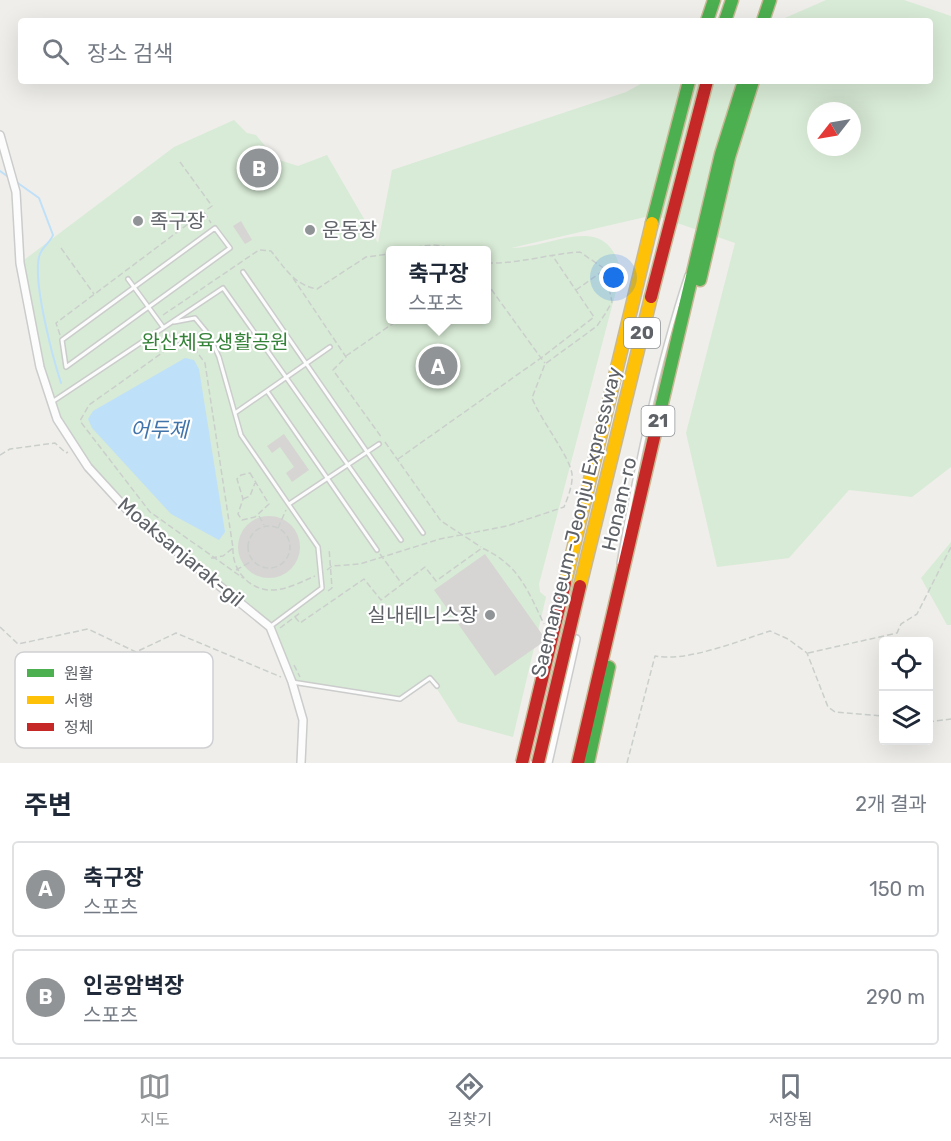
<!DOCTYPE html>
<html lang="ko">
<head>
<meta charset="utf-8">
<style>
	:root { --surface:#fff; --page:#f2f2f3; --text:#1f2937; --muted:#747a83; --line:#e0e1e3; --accent:#919496 }
	body { margin:0; font-family:Rubik,"Noto Sans KR",sans-serif; background:var(--page); color:var(--text) }
	.controls { position:absolute; right:18px; bottom:18px; display:grid; overflow:hidden; border-radius:6px; box-shadow:0 6px 24px #0002 }
	.controls button { width:54px; height:54px; display:grid; place-items:center; padding:0; border:0; border-bottom:2px solid var(--line); background:var(--surface); color:var(--text); font:30px sans-serif }
	.compass { position:absolute; left:807px; top:102px; width:54px; height:54px; border-radius:50%; background:var(--surface); box-shadow:0 6px 24px #0002; rotate:239deg }
	.you { position:absolute; left:614px; top:278px; width:21px; height:21px; margin:-15px; border:4px solid #fff; border-radius:50%; background:#1a73e8; box-shadow:0 0 0 9px #1a73e833 }
	.badge { display:grid; place-items:center; width:39px; height:39px; border-radius:50%; background:var(--accent); color:#fff; font-size:20px; font-weight:700 }
	.pin { position:absolute; translate:-50% -50%; border:3px solid #fff; box-shadow:0 2px 6px #0006 }
	.popup { position:absolute; left:386px; top:246px; width:105px; height:78px; box-sizing:border-box; display:grid; place-content:center; border-radius:6px; background:var(--surface); filter:drop-shadow(0 2px 4px #0005); font-size:20px; white-space:nowrap; color:var(--muted) }
	.popup b { font-size:22px; color:var(--text) }
	.popup::after { content:''; position:absolute; left:50%; top:100%; margin-left:-12px; border:12px solid transparent; border-top-color:var(--surface) }
	.list { margin:0; padding:0; list-style:none }
	h2 { display:flex; justify-content:space-between; align-items:center; height:78px; margin:0; padding:0 24px; font-size:26px }
	h2 small { font-size:20px; font-weight:400; color:var(--muted) }
	.list li { display:grid; grid-template-columns:39px 1fr auto; gap:18px; align-items:center; box-sizing:border-box; height:96px; margin:0 12px 12px; padding:0 12px; border:2px solid var(--line); border-radius:6px }
	.list b { display:block; font-size:22px; white-space:nowrap }
	.list p { margin:0; font-size:20px; white-space:nowrap; color:var(--muted) }
	.list em { font-size:20px; font-style:normal; color:var(--muted) }
	.icon { flex:none; width:33px; height:33px; fill:none; stroke:currentColor; stroke-width:2; stroke-linecap:round; stroke-linejoin:round }
	.map { position:relative; flex:none; width:951px; height:763px; overflow:hidden }
	.search { position:absolute; background:var(--surface); box-shadow:0 6px 24px #0002; left:18px; right:18px; top:18px; height:66px; display:flex; align-items:center; gap:15px; box-sizing:border-box; padding:0 21px; border-radius:6px; color:var(--muted); font-size:22px }
	.sheet { height:294px; background:var(--surface) }
	nav { display:flex; justify-content:space-around; align-items:center; box-sizing:border-box; height:84px; border-top:2px solid var(--line); background:var(--surface); font-size:16px; color:var(--muted) }
	nav a { display:grid; justify-items:center; gap:3px }
	nav .on { color:var(--accent) }
	.map>svg:first-child { display:block }
	.green { fill:#d8ebd6; fill-rule:evenodd }
	.water { fill:#bfe0f9 }
	.lines { fill:none; stroke-linecap:round; stroke-linejoin:round }
	.stream { stroke:#bfe0f9; stroke-width:2 }
	.building { fill:#d6d5d3 }
	.lane-casing { stroke:#cbcccc; stroke-width:6 }
	.street-casing { stroke:#cbcccc; stroke-width:10 }
	.fast-casing { stroke:#c8b996; stroke-width:15 }
	.slow-casing { stroke:#c8b996; stroke-width:15 }
	.jam-casing { stroke:#c8b996; stroke-width:15 }
	.path { stroke:#cacfcc; stroke-width:1.5; stroke-dasharray:6 3; stroke-linecap:butt }
	.lane { stroke:#fdfcfc; stroke-width:3 }
	.street { stroke:#fdfcfc; stroke-width:7 }
	.fast { stroke:#4caf50; stroke-width:12 }
	.slow { stroke:#ffc107; stroke-width:12 }
	.jam { stroke:#c62828; stroke-width:12 }
	.jam-bridge-casing { stroke:#c8b996; stroke-width:15; stroke-linecap:butt }
	.jam-bridge { stroke:#c62828; stroke-width:12 }
	.poi-dot { fill:#919496; stroke:#fff; stroke-width:2 }
	.labels { text-anchor:middle; dominant-baseline:central; stroke-width:4.5; stroke-linejoin:round; paint-order:stroke }
	.shield { fill:#fff; stroke:#8f9295; stroke-width:1.5 }
	.shield-label { font-size:18px; font-weight:bold; fill:#5f6368 }
	.poi-label { font-size:20px; fill:#5f6368; stroke:#fff; text-anchor:start }
	.park-label { font-size:20px; fill:#348238; stroke:#fff }
	.street-label { font-size:20px; fill:#5f6368; stroke:#fff }
	.water-label { font-size:21px; font-style:italic; fill:#4174aa; stroke:#fff }
	.key { fill:#fff; stroke:#cfd0d2; stroke-width:1.5 }
	.key-label { font-size:16px; fill:#5f6368 }
</style>
</head>
<body>
<div class="map">
<svg width="951" height="763" viewBox="0 0 951 763">
	<rect width="100%" height="100%" fill="#efeeea"/>
	<!-- green -->
	<path class="green" d="M826 0H904L951 16V467L912 497 849 490 789 558 717 567 686 433 735 243 654 215 511 248C554 248 607 209 621 272L539 584 540 592 546 597 513 737 458 722 430 678 400 699 292 682 270 627 131 514 88 467 50 403 20 263 174 147 234 120 247 133 256 135 276 159 298 166 327 155 378 243 392 170 626 92 646 81H930V21H778ZM816 111H852V147H816ZM390 250H486V320H390Z
		M951 542V625H947L921 578Z"/>
	<!-- water -->
	<path class="water" d="M185 358 194 360 199 369 225 532 219 540 171 514 92 428 88 419 93 411Z"/>
	<g class="lines">
		<!-- stream -->
		<path class="stream" d="M0 171 10 178
			M15 181 39 198 53 235C50 243 43 246 40 254 31 277 53 358 61 383"/>
	</g>
	<!-- building -->
	<path class="building" d="M241 221 252 240 245 244 233 226Z
		M284 434 309 470 292 482 286 473 294 467 280 447 272 453 267 446Z
		M238 547a31 31 0 1 1 62 0a31 31 0 1 1-62 0Z
		M485 554 544 637 542 643 495 676 434 590Z"/>
	<g class="lines">
		<!-- lane casing -->
		<g class="lane-casing">
			<path id="lane" d="M215 228 230 248 66 367 62 340Z
				M243 272 423 533
				M128 279 163 327
				M174 322 195 318 209 335 219 357 241 435 318 547 322 588 271 626
				M267 391 377 550
				M52 402 223 288 401 540
				M235 413 330 347
				M289 504 379 444
				M619 563C637 466 656 369 687 275
				M292 682 400 699 430 678 437 686"/>
		</g>
		<!-- street casing -->
		<g class="street-casing">
			<path id="street" d="M0 135 16 192 20 263 40 367 57 419 88 467 131 514 270 627 292 682 303 720 301 763
				M548 763 576 639"/>
		</g>
		<!-- fast casing -->
		<g class="fast-casing">
			<path id="fast" d="M707 21 714 0
				M725 21 732 0
				M763 21 770 0
				M652 223 689 81
				M700 280 729 157 753 81
				M659 416 721 154 744 81
				M588 763 609 667"/>
		</g>
		<!-- slow casing -->
		<g class="slow-casing">
			<path id="slow" d="M565 583 652 223
				M580 586 651 297"/>
		</g>
		<!-- jam casing -->
		<g class="jam-casing">
			<path id="jam" d="M651 297 707 81
				M578 763 659 416"/>
		</g>
		<!-- path -->
		<path class="path" d="M180 162 212 206 205 211
			M61 248 94 294
			M407 250C425 245 437 242 453 250
			M293 278 346 357 333 370 382 438
			M486 282 541 358 594 317 552 255
			M576 290 604 270
			M163 315 259 250 271 251C284 267 294 285 317 289L366 257 390 254
			M167 332 175 342
			M60 335 56 323 204 212 211 223
			M346 356 398 320
			M385 442 441 521 481 547
			M0 455 10 449 55 443 66 453 68 452
			M398 459 541 358 545 363
			M250 473 269 504 255 517 242 520 238 514 243 499 237 479 241 475Z
			M243 499 250 496 255 483
			M259 516 264 525
			M248 547a21 21 0 1 1 42 0a21 21 0 1 1-42 0Z
			M278 528 286 510
			M233 548C232 569 247 588 269 590 285 591 301 582 315 576
			M380 554 402 584
			M211 558 223 556 233 548 205 363 191 344 176 343 89 405 80 421 150 512 243 578
			M236 570 252 561
			M327 570 332 566 360 564 440 539 507 526 564 507C568 497 573 485 572 474 570 457 540 419 532 398L545 364 597 326 605 314 612 302 605 269 580 252C548 254 519 264 486 263
			M328 591 332 588 329 548
			M295 617 300 623 364 579 381 600 425 567 436 581 482 548C519 565 527 589 544 624
			M0 627 18 644 88 629 136 652 176 633 281 677
			M280 628 300 613
			M808 653 897 633 901 624 917 614 951 547
			M294 665 300 677
			M928 722 951 719
			M627 763 655 656C688 662 738 641 770 631L788 639 807 653 828 707 835 712 884 716"/>
		<!-- lane -->
		<use href="#lane" class="lane"/>
		<!-- street -->
		<use href="#street" class="street"/>
		<!-- fast -->
		<use href="#fast" class="fast"/>
		<!-- slow -->
		<use href="#slow" class="slow"/>
		<!-- jam -->
		<use href="#jam" class="jam"/>
		<!-- jam-bridge casing -->
		<g class="jam-bridge-casing">
			<path id="jam-bridge" d="M522 763 565 583
				M538 763 580 586"/>
		</g>
		<!-- jam-bridge -->
		<use href="#jam-bridge" class="jam-bridge"/>
	</g>
	<!-- markers -->
	<g class="poi-dot">
		<circle cx="138" cy="221" r="6"/>
		<circle cx="310" cy="230" r="6"/>
		<circle cx="490" cy="615" r="6"/>
	</g>
	<g class="labels">
		<!-- shield labels -->
		<g class="shield">
			<rect x="624" y="318" width="36" height="30" rx="4.5"/>
			<rect x="641.5" y="406" width="33" height="30" rx="4.5"/>
		</g>
		<g class="shield-label">
			<text x="642" y="333">20</text>
			<text x="658" y="421">21</text>
		</g>
		<!-- poi labels -->
		<g class="poi-label">
			<text x="150" y="221">족구장</text>
			<text x="322" y="230">운동장</text>
			<text x="478" y="615" text-anchor="end">실내테니스장</text>
		</g>
		<!-- park labels -->
		<g class="park-label">
			<text x="215" y="342">완산체육생활공원</text>
		</g>
		<!-- street labels -->
		<g class="street-label">
			<text transform="translate(619 504) rotate(-77)">Honam-ro</text>
			<text transform="translate(576 522) rotate(-76)">Saemangeum-Jeonju Expressway</text>
			<text transform="translate(181 552) rotate(40)">Moaksanjarak-gil</text>
		</g>
		<!-- water labels -->
		<g class="water-label">
			<text x="159" y="429">어두제</text>
		</g>
	</g>
	<!-- legend -->
	<rect x="15" y="652" width="198" height="96" rx="9" class="key"/>
	<rect x="27" y="669" width="27" height="8" fill="#4caf50"/>
	<rect x="27" y="696" width="27" height="8" fill="#ffc107"/>
	<rect x="27" y="723" width="27" height="8" fill="#c62828"/>
	<g class="key-label">
		<text x="64" y="679">원활</text>
		<text x="64" y="706">서행</text>
		<text x="64" y="733">정체</text>
	</g>
</svg>
<div class="controls">
<button><svg class="icon" aria-label="locate" viewBox="0 0 24 24"><circle cx="12" cy="12" r="6"/><path d="M12 2v4M12 18v4M2 12h4M18 12h4"/></svg></button>
<button><svg class="icon" aria-label="layers" viewBox="0 0 24 24"><path d="M12 4l9 5-9 5-9-5zM3 14l9 5 9-5"/></svg></button>
</div>
<svg class="compass" viewBox="-18 -18 36 36"><path d="M0-13l5 13h-10z" fill="#e53935"/><path d="M0 13l5-13h-10z" fill="#747a83"/></svg>
<div class="you"></div>
<div class="pin badge" style="left:438px;top:366px">A</div>
<div class="popup"><b>축구장</b>스포츠</div>
<div class="pin badge" style="left:259px;top:168px">B</div>
<div class="search"><svg class="icon" aria-label="search" viewBox="0 0 24 24"><circle cx="10" cy="10" r="6"/><path d="M15 15l6 6"/></svg>장소 검색</div>
</div>
<section class="sheet">
<h2>주변<small>2개 결과</small></h2>
<ul class="list">
<li><span class="badge">A</span><div><b>축구장</b><p>스포츠</p></div><em>150 m</em></li>
<li><span class="badge">B</span><div><b>인공암벽장</b><p>스포츠</p></div><em>290 m</em></li>
</ul>
</section>
<nav>
<a class="on"><svg class="icon" aria-label="map" viewBox="0 0 24 24"><path d="M3 6l6-2 6 2 6-2v14l-6 2-6-2-6 2zM9 4v14M15 6v14"/></svg>지도</a>
<a><svg class="icon" aria-label="directions" viewBox="0 0 24 24"><path d="M12 3l9 9-9 9-9-9zM9 14v-3h6M13 9l2 2-2 2"/></svg>길찾기</a>
<a><svg class="icon" aria-label="saved" viewBox="0 0 24 24"><path d="M7 4h10v16l-5-4-5 4z"/></svg>저장됨</a>
</nav>
</body>
</html>
